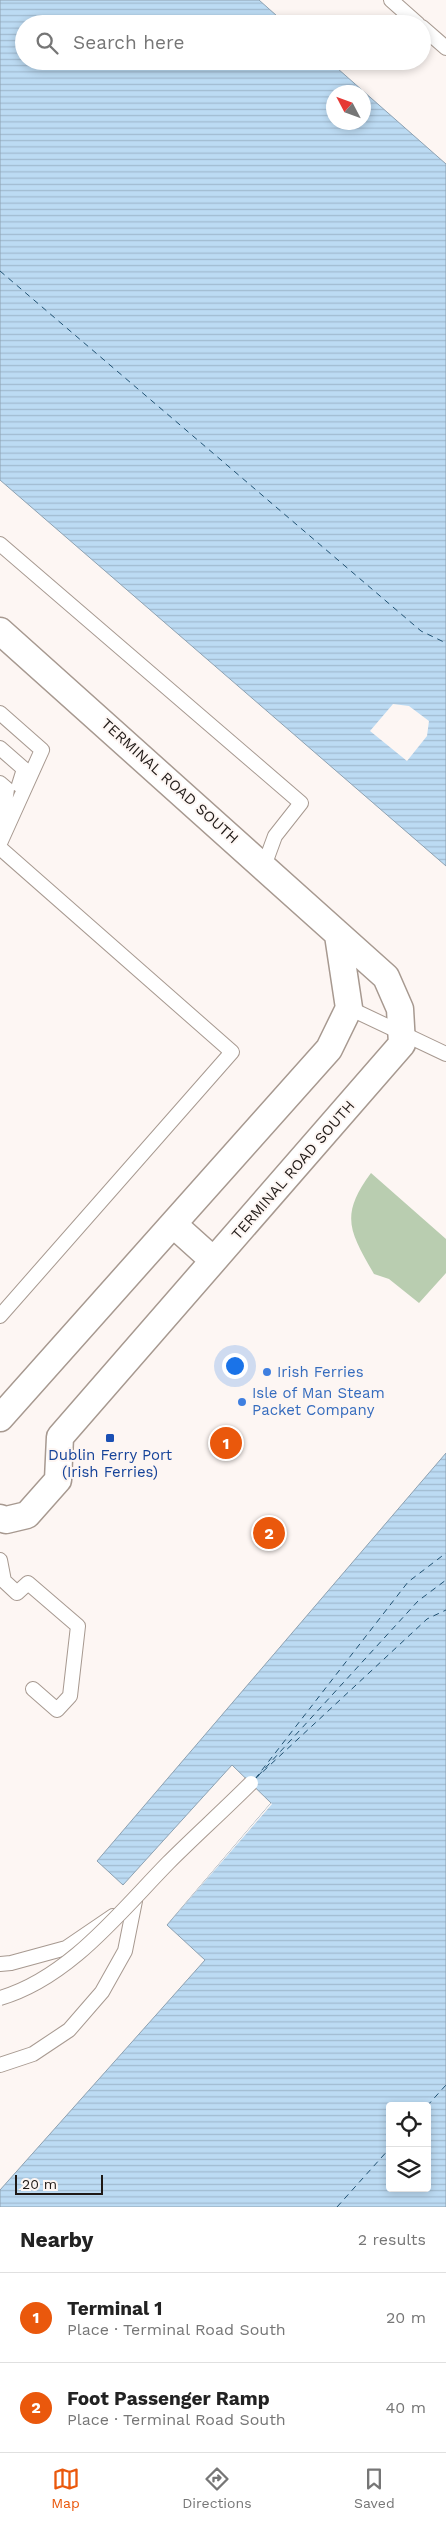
<!DOCTYPE html>
<html lang="en">
<head>
<meta charset="utf-8">
<style>
	:root { --surface:#fff; --page:#f6f6f6; --text:#222; --muted:#767676; --line:#e0e0e0; --accent:#ea580c }
	body { margin:0; font-family:"Work Sans",sans-serif; background:var(--page); color:var(--text) }
	.controls { position:absolute; right:15px; bottom:15px; display:grid; overflow:hidden; border-radius:5px; box-shadow:0 2px 8px #0003 }
	.controls button { width:45px; height:45px; display:grid; place-items:center; padding:0; border:0; border-bottom:1px solid var(--line); background:var(--surface); color:var(--text); font:25px sans-serif }
	.compass { position:absolute; left:326px; top:85px; width:45px; height:45px; border-radius:50%; background:var(--surface); box-shadow:0 2px 8px #0003; rotate:311deg }
	.scale { position:absolute; left:15px; bottom:12px; width:88px; box-sizing:border-box; padding-left:5px; border:2px solid #1f1916; border-top:0; font-size:14px; line-height:18px; white-space:nowrap; color:#1f1916; -webkit-text-stroke:4px #fdf6f3; paint-order:stroke }
	.you { position:absolute; left:234px; top:1365px; width:18px; height:18px; margin:-12px; border:4px solid #fff; border-radius:50%; background:#1a73e8; box-shadow:0 0 0 8px #1a73e833 }
	.badge { display:grid; place-items:center; width:32px; height:32px; border-radius:50%; background:var(--accent); color:#fff; font-size:16px; font-weight:700 }
	.pin { position:absolute; translate:-50% -50%; border:2px solid #fff; box-shadow:0 1px 5px #0006 }
	.list { margin:0; padding:0; list-style:none }
	h2 { display:flex; justify-content:space-between; align-items:center; height:65px; margin:0; padding:0 20px; font-size:21px }
	h2 small { font-size:16px; font-weight:400; color:var(--muted) }
	.list li { display:grid; grid-template-columns:32px 1fr auto; gap:15px; align-items:center; box-sizing:border-box; height:90px; padding:0 20px; border-top:1px solid var(--line) }
	.list b { display:block; font-size:19px; white-space:nowrap }
	.list p { margin:0; font-size:16px; white-space:nowrap; color:var(--muted) }
	.list em { font-size:16px; font-style:normal; color:var(--muted) }
	.icon { flex:none; width:28px; height:28px; fill:none; stroke:currentColor; stroke-width:2; stroke-linecap:round; stroke-linejoin:round }
	.map { position:relative; flex:none; width:446px; height:2207px; overflow:hidden }
	.search { position:absolute; background:var(--surface); box-shadow:0 2px 8px #0003; left:15px; right:15px; top:15px; height:55px; display:flex; align-items:center; gap:12px; box-sizing:border-box; padding:0 18px; border-radius:28px; color:var(--muted); font-size:19px }
	.sheet { height:245px; background:var(--surface) }
	nav { display:flex; justify-content:space-around; align-items:center; box-sizing:border-box; height:70px; border-top:1px solid var(--line); background:var(--surface); font-size:14px; color:var(--muted) }
	nav a { display:grid; justify-items:center; gap:2px }
	nav .on { color:var(--accent) }
	.map>svg:first-child { display:block }
	.green { fill:#b9cdb0 }
	.water { fill:url(#water-rules); stroke:#8da1b1; fill-rule:evenodd }
	.pier { fill:#fdf6f3 }
	.lines { fill:none; stroke-linecap:round; stroke-linejoin:round }
	.ferry { stroke:#205273; stroke-width:1; stroke-dasharray:6 5; stroke-linecap:butt }
	.lane-casing { stroke:#a79990; stroke-width:16 }
	.street-casing { stroke:#a79990; stroke-width:29 }
	.lane { stroke:#fff; stroke-width:14 }
	.street { stroke:#fff; stroke-width:26 }
	.lane-bridge-casing { stroke:#a79990; stroke-width:16; stroke-linecap:butt }
	.lane-bridge { stroke:#fff; stroke-width:14 }
	.shop-dot { fill:#3f7fe0; stroke:#fdf6f3; stroke-width:2 }
	.transit-dot { fill:#1a4fb4; stroke:#fdf6f3; stroke-width:2 }
	.labels { text-anchor:middle; dominant-baseline:central; stroke-width:4; stroke-linejoin:round; paint-order:stroke }
	.street-label { font-size:15px; fill:#1f1916; stroke:#fdf6f3 }
	.shop-label { font-size:15px; fill:#366cbe; stroke:#fdf6f3; text-anchor:start }
	.transit-label { font-size:15px; fill:#164399; stroke:#fdf6f3 }
</style>
</head>
<body>
<div class="map">
<svg width="446" height="2207" viewBox="0 0 446 2207">
	<defs>
		<pattern id="water-rules" width="6" height="5" patternUnits="userSpaceOnUse" patternTransform="scale(1.25)"><rect width="6" height="5" fill="#bcdbf3"/><path d="M0 2.5h6" fill="none" stroke="#a1bbd0"/></pattern>
	</defs>
	<rect width="100%" height="100%" fill="#fdf6f3"/>
	<!-- green -->
	<path class="green" d="M371 1173 446 1239V1273L419 1303 389 1279 374 1274C350 1232 339 1216 371 1173Z"/>
	<!-- water -->
	<path class="water" d="M0 0H259L286 24H24V61H329L446 164V866L0 480ZM334 92H364V122H334Z
		M446 1453V2207H0V2190L205 1960 167 1925 271 1803 232 1765 123 1885 97 1861ZM390 2106H427V2188H390Z"/>
	<!-- pier -->
	<path class="pier" d="M393 704 409 706 429 721 427 736 407 761 370 731Z
		M232 1765 123 1885 232 1765 272 1804 167 1925 271 1803Z"/>
	<g class="lines">
		<!-- ferry -->
		<path class="ferry" d="M0 271 421 631 446 643
			M258 1776 418 1601 446 1580
			M255 1779 408 1582 446 1553
			M255 1779 427 1619 446 1610
			M427 2106 446 2085
			M337 2207 390 2148"/>
		<!-- lane casing -->
		<g class="lane-casing">
			<path id="lane" d="M391 0 418 24
				M422 27 446 48
				M0 544 301 803 275 836 264 866
				M0 713 42 750 0 843
				M0 748 24 769 19 785
				M0 783 7 789 1 829
				M0 848 232 1052 0 1316
				M349 1008 446 1054
				M0 1560 4 1581 17 1593 28 1583 78 1626 70 1696 57 1710 33 1689
				M0 1964 11 1963 66 1948 113 1916
				M0 2065 33 2054 69 2030 102 1992 125 1951 135 1901"/>
		</g>
		<!-- street casing -->
		<g class="street-casing">
			<path id="street" d="M0 631 386 977 400 1009 402 1044 60 1437 58 1480 27 1515 6 1520 0 1518
				M173 1224 213 1260
				M0 1418 329 1049 349 1008 338 935"/>
		</g>
		<!-- lane -->
		<use href="#lane" class="lane"/>
		<!-- street -->
		<use href="#street" class="street"/>
		<!-- lane-bridge casing -->
		<g class="lane-bridge-casing">
			<path id="lane-bridge" d="M0 1998C69 1978 120 1912 168 1863 195 1836 224 1810 251 1783"/>
		</g>
		<!-- lane-bridge -->
		<use href="#lane-bridge" class="lane-bridge"/>
	</g>
	<!-- markers -->
	<g class="shop-dot">
		<circle cx="267" cy="1372" r="5"/>
		<circle cx="242" cy="1402" r="5"/>
	</g>
	<rect class="transit-dot" x="105" y="1433" width="10" height="10" rx="2.5"/>
	<g class="labels">
		<!-- street labels -->
		<g class="street-label">
			<text transform="translate(170 781) rotate(42)">TERMINAL ROAD SOUTH</text>
			<text transform="translate(293 1170) rotate(-49)">TERMINAL ROAD SOUTH</text>
		</g>
		<!-- shop labels -->
		<g class="shop-label">
			<text x="277" y="1372">Irish Ferries</text>
			<text x="252" y="1393">Isle of Man Steam<tspan x="252" dy="17">Packet Company</tspan></text>
		</g>
		<!-- transit labels -->
		<g class="transit-label">
			<text x="110" y="1455">Dublin Ferry Port<tspan x="110" dy="17">(Irish Ferries)</tspan></text>
		</g>
	</g>
</svg>
<div class="controls">
<button><svg class="icon" aria-label="locate" viewBox="0 0 24 24"><circle cx="12" cy="12" r="6"/><path d="M12 2v4M12 18v4M2 12h4M18 12h4"/></svg></button>
<button><svg class="icon" aria-label="layers" viewBox="0 0 24 24"><path d="M12 4l9 5-9 5-9-5zM3 14l9 5 9-5"/></svg></button>
</div>
<svg class="compass" viewBox="-18 -18 36 36"><path d="M0-13l5 13h-10z" fill="#e53935"/><path d="M0 13l5-13h-10z" fill="#767676"/></svg>
<div class="scale">20 m</div>
<div class="you"></div>
<div class="pin badge" style="left:226px;top:1443px">1</div>
<div class="pin badge" style="left:269px;top:1533px">2</div>
<div class="search"><svg class="icon" aria-label="search" viewBox="0 0 24 24"><circle cx="10" cy="10" r="6"/><path d="M15 15l6 6"/></svg>Search here</div>
</div>
<section class="sheet">
<h2>Nearby<small>2 results</small></h2>
<ul class="list">
<li><span class="badge">1</span><div><b>Terminal 1</b><p>Place · Terminal Road South</p></div><em>20 m</em></li>
<li><span class="badge">2</span><div><b>Foot Passenger Ramp</b><p>Place · Terminal Road South</p></div><em>40 m</em></li>
</ul>
</section>
<nav>
<a class="on"><svg class="icon" aria-label="map" viewBox="0 0 24 24"><path d="M3 6l6-2 6 2 6-2v14l-6 2-6-2-6 2zM9 4v14M15 6v14"/></svg>Map</a>
<a><svg class="icon" aria-label="directions" viewBox="0 0 24 24"><path d="M12 3l9 9-9 9-9-9zM9 14v-3h6M13 9l2 2-2 2"/></svg>Directions</a>
<a><svg class="icon" aria-label="saved" viewBox="0 0 24 24"><path d="M7 4h10v16l-5-4-5 4z"/></svg>Saved</a>
</nav>
</body>
</html>
